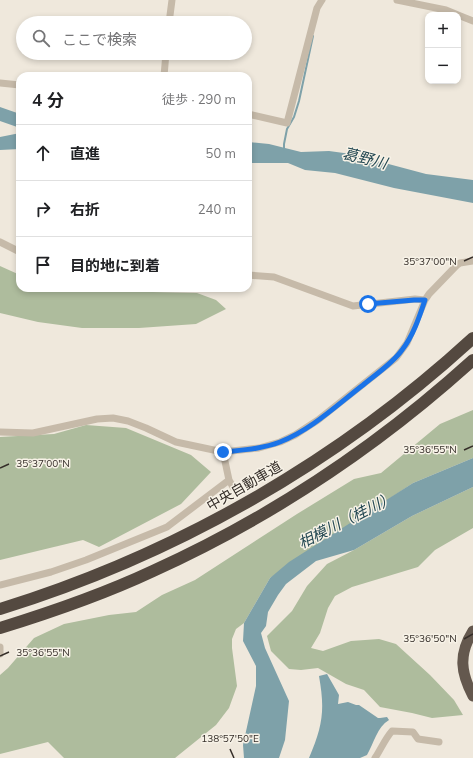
<!DOCTYPE html>
<html lang="ja">
<head>
<meta charset="utf-8">
<style>
	:root { --surface:#fff; --page:#f6f6f6; --text:#202124; --muted:#757577; --line:#e0e0e0 }
	body { margin:0; font-family:Mulish,"Noto Sans JP",sans-serif; background:var(--page); color:var(--text) }
	.controls { position:absolute; right:12px; top:12px; display:grid; overflow:hidden; border-radius:8px; box-shadow:0 2px 6px #0003 }
	.controls button { width:36px; height:36px; display:grid; place-items:center; padding:0; border:0; border-bottom:1px solid var(--line); background:var(--surface); color:var(--text); font:20px sans-serif }
	.stop { position:absolute; width:12px; height:12px; margin:-9px; border:3px solid #1a73e8; border-radius:50%; background:#fff }
	.stop.end { background:#1a73e8; border-color:#fff; box-shadow:0 1px 4px #0008 }
	.list { margin:0; padding:0; list-style:none }
	h2 { display:flex; justify-content:space-between; align-items:center; height:52px; margin:0; padding:0 16px; font-size:17px }
	h2 small { font-size:13px; font-weight:400; color:var(--muted) }
	.list li { display:grid; grid-template-columns:26px 1fr auto; gap:12px; align-items:center; box-sizing:border-box; height:56px; padding:0 16px; border-top:1px solid var(--line) }
	.list b { display:block; font-size:15px; white-space:nowrap }
	.list em { font-size:13px; font-style:normal; color:var(--muted) }
	.icon { flex:none; width:22px; height:22px; fill:none; stroke:currentColor; stroke-width:2; stroke-linecap:round; stroke-linejoin:round }
	.map { position:relative; flex:none; width:473px; height:758px; overflow:hidden }
	.search { position:absolute; background:var(--surface); box-shadow:0 2px 6px #0003; left:16px; top:16px; width:236px; height:44px; display:flex; align-items:center; gap:10px; box-sizing:border-box; padding:0 14px; border-radius:22px; color:var(--muted); font-size:15px }
	.panel { position:absolute; background:var(--surface); box-shadow:0 2px 6px #0003; left:16px; top:72px; width:236px; height:220px; border-radius:12px }
	.map>svg:first-child { display:block }
	.green { fill:#aebc9d }
	.water { fill:#7ea1a9 }
	.lines { fill:none; stroke-linecap:round; stroke-linejoin:round }
	.stream { stroke:#7ea1a9; stroke-width:2 }
	.minor { stroke:#c6baa9; stroke-width:7 }
	.trunk { stroke:#64584e; stroke-width:11 }
	.motorway { stroke:#544940; stroke-width:12 }
	.route { stroke:#1a73e8; stroke-width:5 }
	.ticks { fill:none; stroke:#342d28; stroke-width:1.5 }
	.labels { text-anchor:middle; dominant-baseline:central; stroke-width:3; stroke-linejoin:round; paint-order:stroke }
	.street-label { font-size:14px; fill:#342d28; stroke:#f7f2e7 }
	.water-label { font-size:15px; font-style:italic; fill:#224751; stroke:#f7f2e7 }
	.ticks-label { font-size:10px; text-anchor:middle; fill:#342d28; stroke:#f7f2e7; stroke-width:3; stroke-linejoin:round; paint-order:stroke }
</style>
</head>
<body>
<div class="map">
<svg width="473" height="758" viewBox="0 0 473 758">
	<rect width="100%" height="100%" fill="#efe8dc"/>
	<!-- green -->
	<path class="green" d="M0 266 20 275V288H73L108 291 197 293 216 300 226 309 196 324 139 328H82L38 322 0 313Z
		M473 410V458L413 483 270 578 244 623 236 629 232 639V648L237 686 229 708 216 725 175 758H64L48 742 0 754V675L8 668 34 638 64 624 109 615 136 612 162 595 195 580 297 514 354 479 381 473 440 424Z
		M86 425 126 428 191 455 211 472 181 504 99 547 83 540 0 560V437L54 434Z
		M473 487V528L435 550 418 567 352 587 335 596 328 608 320 633 311 648 323 651 351 641 379 639 396 644 430 675 454 700 463 715 432 718 412 713 380 707 364 690 346 684 318 668 301 670 289 669 271 651 267 636 292 611 307 586 327 564 354 550 412 516Z"/>
	<!-- water -->
	<path class="water" d="M0 107 20 114V128L0 121Z
		M20 133V149L0 150V137Z
		M248 142 269 144 301 152 329 151 351 154 426 174 473 180V203L394 188 335 173 305 170 288 163H248Z
		M473 458V487L412 516 354 550 316 561 286 584 278 595 268 612 266 626 261 633 265 648 289 701 285 740 279 758H244L243 745 256 686V666L243 641 244 623 270 578 289 562 413 483Z
		M327 674 339 695 338 704 348 702 356 705H359L378 718H380L387 717 389 720C377 727 374 743 367 755L360 758H309C323 725 325 710 319 676Z"/>
	<g class="lines">
		<!-- stream -->
		<path class="stream" d="M284 150V144L287 129 294 117 299 101 313 36"/>
		<!-- minor -->
		<path class="minor" d="M397 0 446 10 458 15
			M458 15 473 21
			M169 23 172 0
			M164 76 166 53
			M0 83 20 85
			M248 114 287 123 317 8 322 0
			M0 242 20 252
			M248 275 274 277 353 306 415 299 425 300
			M0 432 33 433 97 419 113 418 128 421 146 428 176 442 223 452 259 448 280 442 295 435 318 420 396 358 407 343 425 300 429 294 457 265 460 263 473 261
			M223 452 229 480 233 487
			M0 585 51 572 86 560 167 527 229 480
			M0 647V654
			M375 758C381 749 385 739 392 731L413 732 418 739 439 742"/>
		<!-- trunk -->
		<path class="trunk" d="M473 631C458 655 461 673 473 696"/>
		<!-- motorway -->
		<path class="motorway" d="M0 609C175 555 338 462 473 338
			M0 628C52 612 104 594 153 571 270 518 378 446 473 360"/>
	</g>
	<g class="lines">
		<!-- route -->
		<path class="route" d="M223 452C242 450 262 449 280 442 311 430 337 405 363 385 376 374 392 364 402 350 413 336 419 318 425 300H414L368 304"/>
	</g>
	<!-- ticks -->
	<path class="ticks" d="M464 261 473 257M464 450 473 446M0 468 9 464M464 639 473 634M0 656 9 652M230 749 234 758"/>
	<g class="labels">
		<!-- street labels -->
		<g class="street-label">
			<text transform="translate(244 486) rotate(-30)">中央自動車道</text>
		</g>
		<!-- water labels -->
		<g class="water-label">
			<text transform="translate(365 158) rotate(14)">葛野川</text>
			<text transform="translate(346 520) rotate(-27)">相模川（桂川）</text>
		</g>
	</g>
	<g class="ticks-label">
		<text x="430" y="265">35°37'00"N</text>
		<text x="430" y="453">35°36'55"N</text>
		<text x="43" y="467">35°37'00"N</text>
		<text x="430" y="642">35°36'50"N</text>
		<text x="43" y="656">35°36'55"N</text>
		<text x="230" y="742">138°57'50"E</text>
	</g>
</svg>
<div class="controls">
<button>+</button>
<button>−</button>
</div>
<div class="stop" style="left:368px;top:304px"></div>
<div class="stop end" style="left:223px;top:452px"></div>
<div class="search"><svg class="icon" aria-label="search" viewBox="0 0 24 24"><circle cx="10" cy="10" r="6"/><path d="M15 15l6 6"/></svg>ここで検索</div>
<section class="panel">
<h2>4 分<small>徒歩 · 290 m</small></h2>
<ul class="list">
<li><svg class="icon" aria-label="ahead" viewBox="0 0 24 24"><path d="M12 20V5M6 11l6-6 6 6"/></svg><div><b>直進</b></div><em>50 m</em></li>
<li><svg class="icon" aria-label="right" viewBox="0 0 24 24"><path d="M7 20v-9h11M14 6l5 5-5 5"/></svg><div><b>右折</b></div><em>240 m</em></li>
<li><svg class="icon" aria-label="arrive" viewBox="0 0 24 24"><path d="M6 21V4h12l-3 4 3 4H6"/></svg><div><b>目的地に到着</b></div></li>
</ul>
</section>
</div>
</body>
</html>
